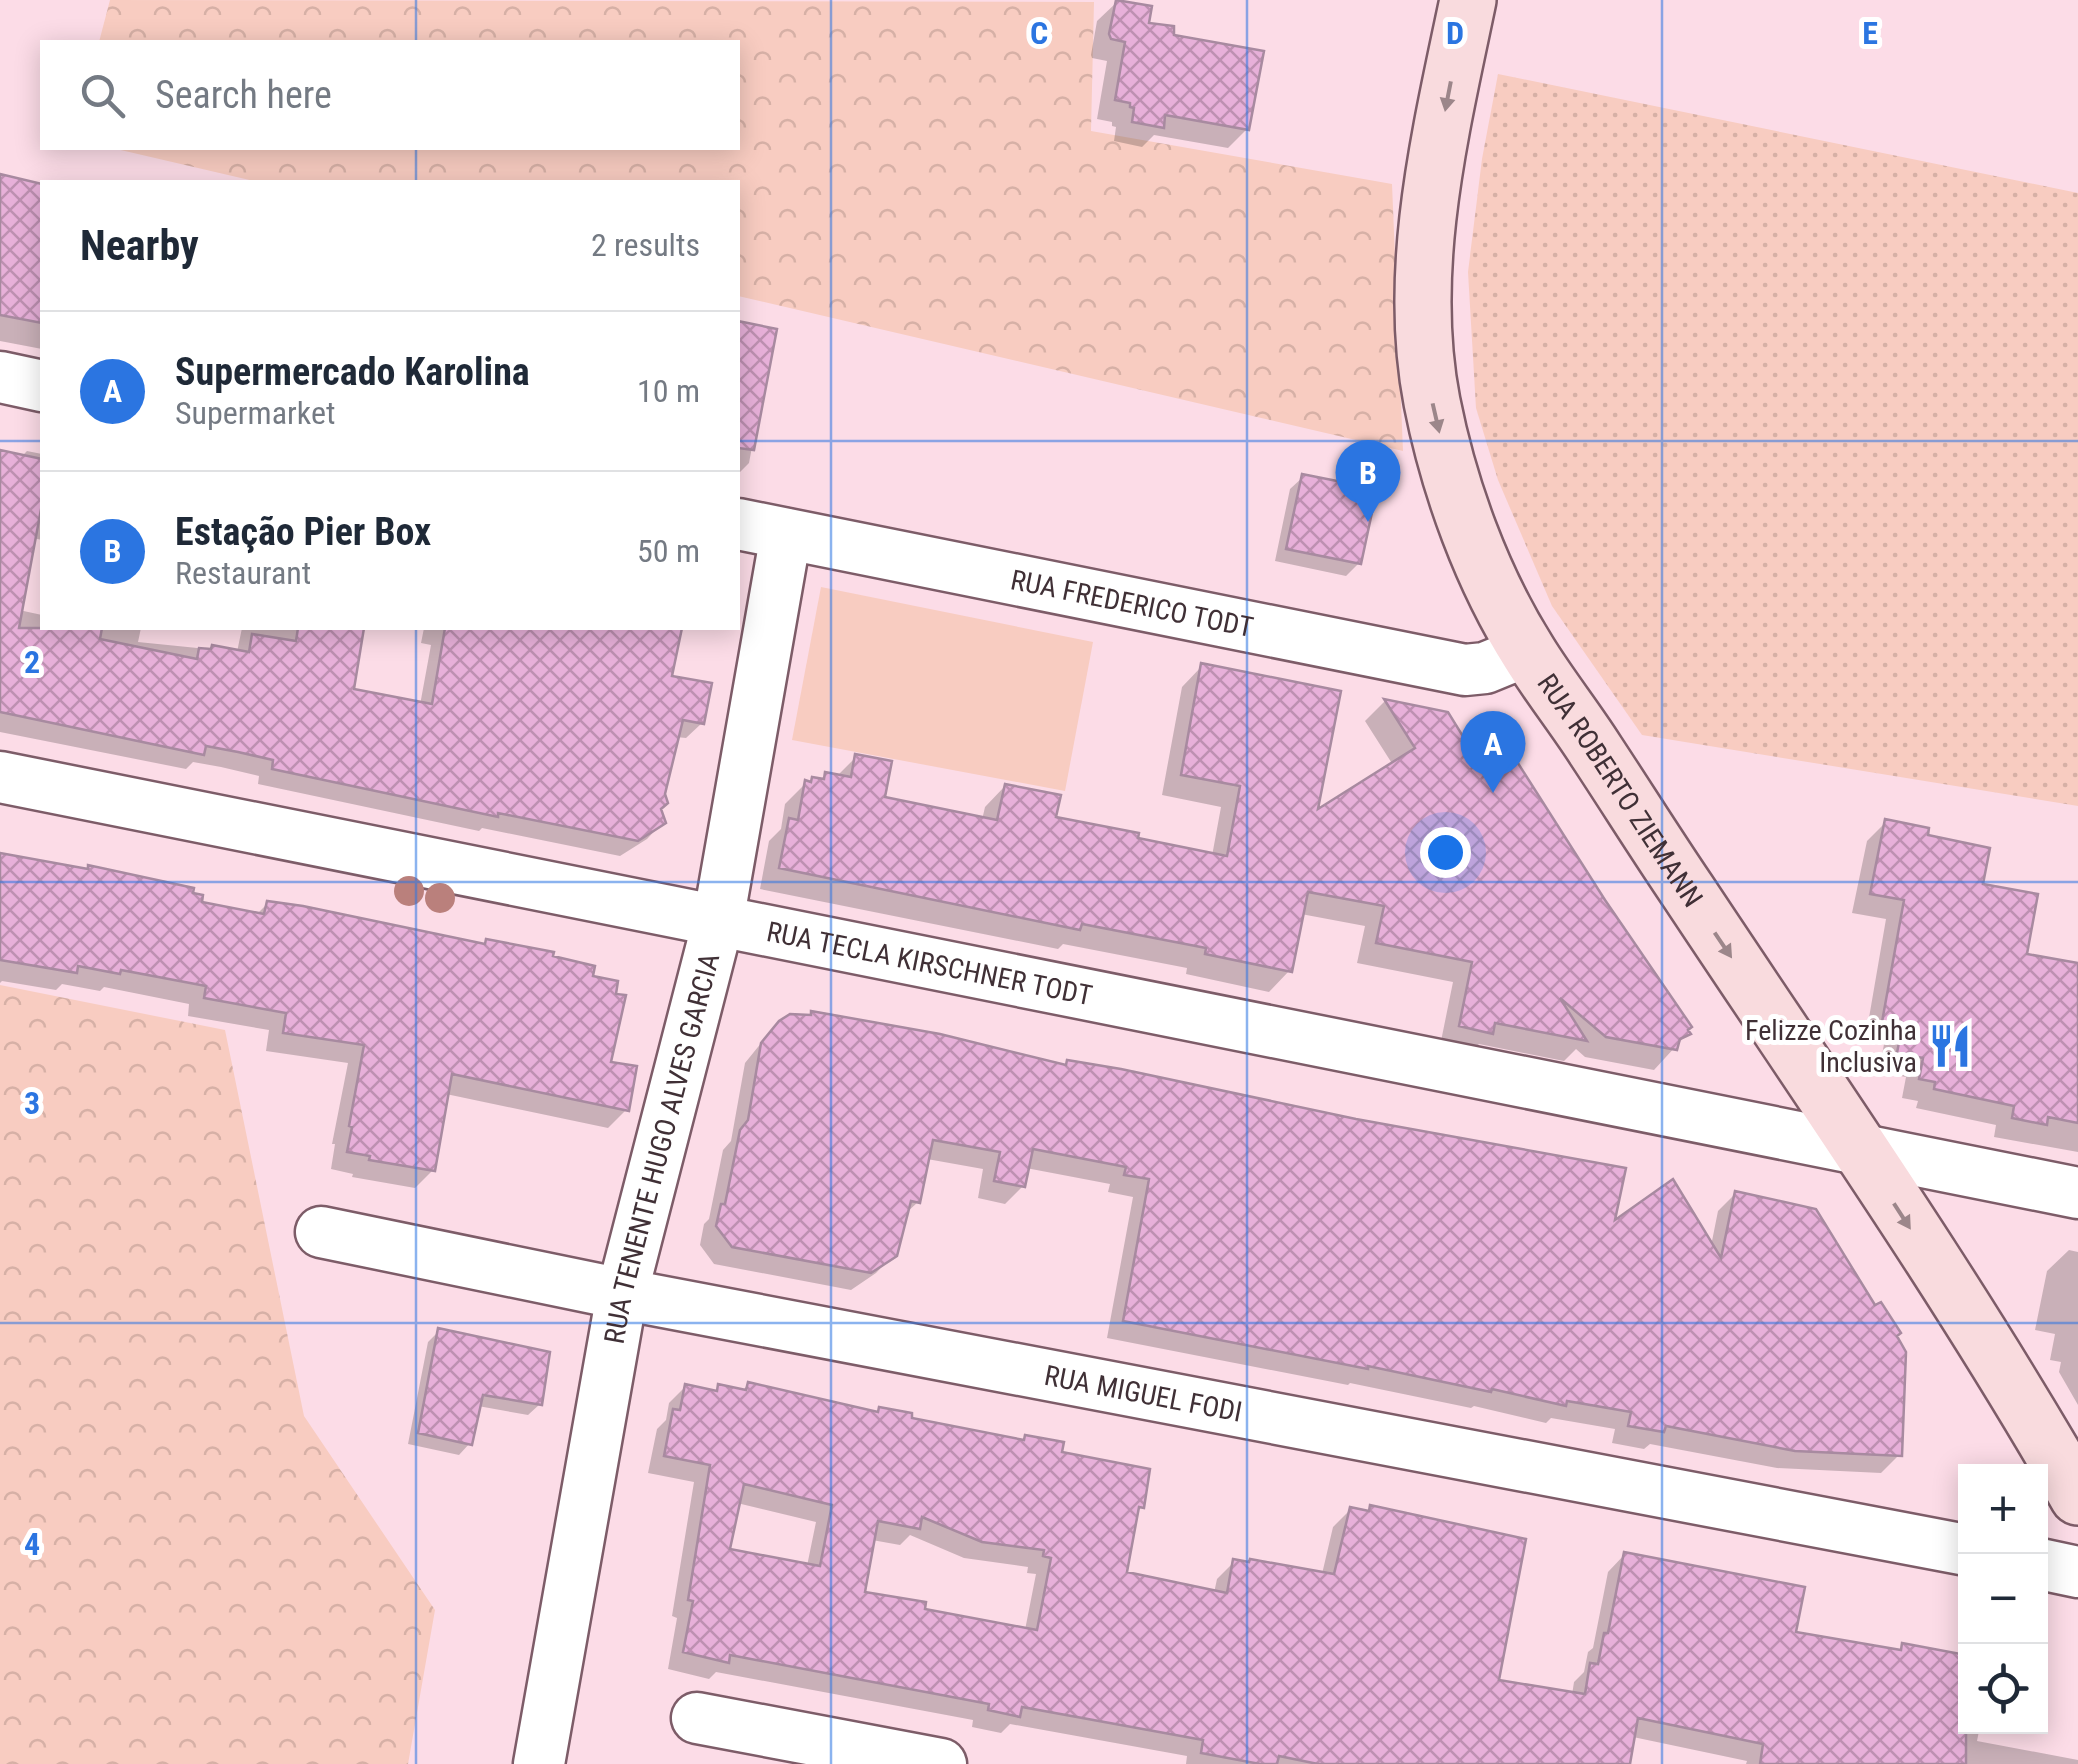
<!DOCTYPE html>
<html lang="en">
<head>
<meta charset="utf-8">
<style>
	:root { --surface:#fff; --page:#f2f2f3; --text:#1f2937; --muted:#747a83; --line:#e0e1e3; --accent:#2b75e1 }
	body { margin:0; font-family:"Roboto Condensed",sans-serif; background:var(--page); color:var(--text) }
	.controls { position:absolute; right:30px; bottom:30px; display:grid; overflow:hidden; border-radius:0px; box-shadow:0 5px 25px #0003 }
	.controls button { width:90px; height:90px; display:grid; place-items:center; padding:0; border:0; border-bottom:2px solid var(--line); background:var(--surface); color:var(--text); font:50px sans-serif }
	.you { position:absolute; left:1445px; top:852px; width:35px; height:35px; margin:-25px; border:8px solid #fff; border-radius:50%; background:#1a73e8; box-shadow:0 0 0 15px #1a73e833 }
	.badge { display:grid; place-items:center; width:65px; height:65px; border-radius:50%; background:var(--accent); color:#fff; font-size:32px; font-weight:700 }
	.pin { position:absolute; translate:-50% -82px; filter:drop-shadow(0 2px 5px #0008) }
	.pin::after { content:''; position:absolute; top:52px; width:35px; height:30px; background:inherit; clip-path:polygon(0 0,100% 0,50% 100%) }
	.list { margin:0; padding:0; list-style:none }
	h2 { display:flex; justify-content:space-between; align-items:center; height:130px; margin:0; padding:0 40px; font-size:42px }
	h2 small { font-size:32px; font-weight:400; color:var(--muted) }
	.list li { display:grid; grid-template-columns:65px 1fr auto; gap:30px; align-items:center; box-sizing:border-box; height:160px; padding:0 40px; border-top:2px solid var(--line) }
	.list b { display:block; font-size:38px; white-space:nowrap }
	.list p { margin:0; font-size:32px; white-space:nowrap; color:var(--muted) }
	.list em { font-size:32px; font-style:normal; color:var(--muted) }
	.icon { flex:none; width:55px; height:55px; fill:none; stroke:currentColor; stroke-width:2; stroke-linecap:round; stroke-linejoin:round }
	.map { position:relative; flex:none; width:2078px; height:1764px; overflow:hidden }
	.search { position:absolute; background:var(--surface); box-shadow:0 5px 25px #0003; left:40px; top:40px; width:700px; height:110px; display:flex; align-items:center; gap:25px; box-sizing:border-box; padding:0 35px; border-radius:0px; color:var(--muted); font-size:38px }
	.panel { position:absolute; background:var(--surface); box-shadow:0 5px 25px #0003; left:40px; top:180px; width:700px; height:450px; border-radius:0px }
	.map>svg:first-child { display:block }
	.grass { fill:url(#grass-dots) }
	.forest { fill:url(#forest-crowns) }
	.garden { fill:#f8ccc1 }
	.shadow { fill:#0003; fill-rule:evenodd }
	.building { fill:url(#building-cross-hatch); stroke:#a88aa0; stroke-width:2.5; fill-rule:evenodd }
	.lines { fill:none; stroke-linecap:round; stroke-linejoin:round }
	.street-casing { stroke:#7d5c68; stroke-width:55 }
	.secondary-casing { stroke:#7d5c68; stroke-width:60 }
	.street { stroke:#fff; stroke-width:50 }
	.secondary { stroke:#f9dbde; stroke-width:55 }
	.tree { fill:#ba807c }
	.oneway { fill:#9c868a }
	.grid { fill:none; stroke:#2b75e1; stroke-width:2.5; stroke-opacity:0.55 }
	.labels { text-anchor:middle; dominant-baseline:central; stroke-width:10; stroke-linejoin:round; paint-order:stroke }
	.street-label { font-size:28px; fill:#403036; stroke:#fff }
	.poi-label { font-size:28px; fill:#403036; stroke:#fff; text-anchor:end }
	.grid-label { font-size:32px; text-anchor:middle; font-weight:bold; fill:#2b75e1; stroke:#fff; stroke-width:10; stroke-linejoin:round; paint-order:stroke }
</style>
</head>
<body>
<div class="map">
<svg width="2078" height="1764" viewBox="0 0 2078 1764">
	<defs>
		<pattern id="grass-dots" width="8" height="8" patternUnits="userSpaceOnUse" patternTransform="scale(2.5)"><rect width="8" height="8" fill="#f8ccc1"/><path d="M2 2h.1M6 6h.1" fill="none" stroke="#d6b0a6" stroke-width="1.8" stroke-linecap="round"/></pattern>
		<pattern id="forest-crowns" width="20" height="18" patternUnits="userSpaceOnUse" patternTransform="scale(2.5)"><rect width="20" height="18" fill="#f8ccc1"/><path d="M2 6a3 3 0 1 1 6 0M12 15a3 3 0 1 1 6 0" fill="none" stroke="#d6b0a6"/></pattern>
		<pattern id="building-cross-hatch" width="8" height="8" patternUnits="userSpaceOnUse" patternTransform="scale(2.5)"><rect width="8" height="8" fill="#e7b0d9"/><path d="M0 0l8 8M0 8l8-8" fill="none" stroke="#bd90b1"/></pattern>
	</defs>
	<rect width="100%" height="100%" fill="#fcdce7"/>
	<!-- grass -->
	<path class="grass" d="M1498 74 2078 193V806L1642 735 1552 606 1498 480 1476 408 1468 272 1482 159Z"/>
	<!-- forest -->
	<path class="forest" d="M110 0 1094 2 1091 131 1392 184 1403 451 738 296V182H258L112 148H738V42H99Z
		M0 985 225 1030 304 1416 435 1610 408 1764H0Z"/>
	<!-- garden -->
	<path class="garden" d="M821 587 1093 642 1065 791 792 740Z"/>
	<!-- shadow -->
	<path class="shadow" d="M1117 2 1146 25 1171 37 1247 129 1228 148 1154 135 1142 147 1114 141 1116 127 1112 126V122L1097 119 1107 61 1092 58 1091 55 1097 21Z
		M0 177 42 186V349L0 341Z
		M738 324 774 331 749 463 738 474Z
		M27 451 42 454V540L33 538 19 610 42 615V628H141L138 642 237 652 242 628H362L351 691 420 705 431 645 421 643 424 628H679L669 678 702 723 686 738 676 737 658 809 663 822 647 839 620 856 482 828 479 831 258 784 259 776 221 767 193 762 186 769 0 732V452L21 457Z
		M1303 477 1359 563 1346 576 1275 561 1290 489Z
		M1202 666 1314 814 1393 765 1365 721 1385 701 1446 714 1475 759 1688 1033 1654 1070 1585 1057 1576 1049 1564 1061 1479 1044 1470 1053 1440 1046 1453 982 1357 963 1365 926 1301 914 1289 971 1269 992 1186 974 1187 968 1063 944 1058 949 760 889 769 841 781 829 785 804 806 783 820 780 826 774 836 777 856 757 882 799 982 820 985 807 1005 786 1053 819 1212 856 1221 807 1162 795 1182 687Z
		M1886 822 1926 837 1980 886 2024 956 2078 966V1152L1994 1137 1996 1125 1916 1108 1918 1101 1902 1098 1906 1077 1879 1072 1884 1044 1865 1041 1886 919 1852 913 1867 841Z
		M0 855 86 871 89 868 200 904 256 915 268 903 483 946 487 942 550 958 590 978 608 1064 626 1110 608 1128 446 1094 433 1170 415 1188 352 1177 353 1174 331 1169 335 1144H332L348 1063 266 1051 269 1030 188 1016 189 1004 104 987 100 991 62 984 56 990 2 981 0 983Z
		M762 1042 1711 1246 1718 1211 1736 1193 1894 1336 1899 1455 1881 1473 1777 1468 1650 1444 1644 1449 1612 1443 1615 1429 1551 1418 1546 1423 1474 1406 1471 1408 1350 1383 1348 1385 1107 1338 1133 1197 1108 1192 1110 1184 1026 1168 1023 1186 1005 1204 978 1198 983 1169 927 1159 918 1202 905 1214 894 1254 876 1273 851 1290 714 1264 700 1245 704 1224 709 1219 723 1150 731 1141 745 1063Z
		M2069 1250 2078 1252V1405L2059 1372 2061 1362 2050 1360 2055 1334 2035 1330 2047 1271Z
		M439 1331 540 1404 528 1415 478 1406 470 1443 459 1455 408 1444 428 1342Z
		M749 1384 876 1414 880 1410 909 1420 1022 1442 1026 1437 1059 1454 1142 1507 1135 1513 1124 1574 1214 1593 1217 1579 1234 1562 1322 1574 1333 1527 1350 1510 1365 1513 1371 1508 1496 1682 1572 1695 1574 1682 1584 1672 1588 1652 1593 1648 1608 1572 1625 1554 1793 1634 1897 1652 1903 1646 1966 1726H1980L1977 1741 2078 1760V1764H1746L1747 1761 1633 1737 1628 1764H1186L1187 1756 1010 1724 1001 1733 972 1727 973 1720 716 1672 709 1679 668 1669 677 1618 672 1616 694 1482 648 1473 657 1429 666 1420 669 1403 686 1386 713 1393 719 1387 741 1392ZM737 1503 816 1522 807 1566 727 1551ZM910 1535 964 1558 1028 1567 1027 1573 1036 1574 1025 1630 922 1611 862 1594 872 1540 900 1545Z"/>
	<!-- building -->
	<path class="building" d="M1116 0 1152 6 1149 23 1174 26V35L1264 51 1249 130 1165 115 1164 128 1132 122 1134 108 1130 107V103L1115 100 1125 42 1111 39 1109 34Z
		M0 174 42 184V323L0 315Z
		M738 321 777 329 754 450 738 448Z
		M0 450 42 459V504L19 628H102L100 639 197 659 199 648 211 649 212 645 249 652 252 634 296 641 298 628H364L354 689 432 704 445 628H682L672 676 712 683 704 724 683 720 665 794 668 803 661 809 666 823 638 841 498 813V817L272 769 273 760 238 752 206 746 204 755 0 712Z
		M1302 474 1377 489 1361 564 1286 549Z
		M1201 663 1341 691 1318 809 1415 748 1384 699 1448 712 1475 756 1502 738 1605 900 1692 1027 1688 1030 1691 1034 1680 1039 1677 1050 1606 1037 1560 998 1587 1041 1495 1023 1493 1034 1459 1026 1472 962 1376 943 1384 906 1308 892 1292 972 1205 954 1206 948 1082 924 1080 930 779 868 789 818 798 820 805 780 811 782 812 777 824 779 825 772 851 777 855 754 892 761 885 797 997 820 1005 784 1061 795 1056 817 1139 833 1138 838 1227 856 1240 786 1181 775Z
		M1885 819 1929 828 1928 835 1990 848 1983 884 2038 894 2027 954 2078 963V1123L2048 1117 2047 1125 2012 1118 2014 1106 1934 1089 1935 1082 1919 1079 1923 1058 1897 1053 1902 1026 1882 1022 1904 900 1870 894Z
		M0 853 88 869V865L194 888 193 893 203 895 202 902 264 914 267 901 303 906 485 944 486 939 554 952 553 956 595 966 593 976 618 981 616 994 626 995 611 1062 637 1066 629 1111 452 1074 435 1171 369 1160 370 1156 347 1152 352 1127 349 1126 364 1045 283 1033 286 1013 204 998 206 986 121 970 120 974 78 966 77 973 0 960Z
		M811 1011 940 1034 1066 1065 1067 1060 1121 1069 1356 1119 1626 1168 1615 1220 1673 1179 1721 1258 1735 1191 1816 1209 1875 1305 1881 1302 1901 1333 1897 1336 1906 1352 1902 1456 1795 1451 1666 1426 1664 1432 1628 1426 1631 1412 1567 1401 1566 1406 1492 1389 1491 1392 1368 1366V1369L1123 1321 1149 1179 1124 1175 1126 1167 1033 1149 1025 1187 994 1181 1000 1152 933 1140 920 1203 911 1201 897 1256 871 1273 732 1247 716 1226 721 1204H725L740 1130 748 1120 761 1043 779 1021 790 1014 811 1015Z
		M438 1328 550 1352 542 1405 483 1395 472 1445 418 1433Z
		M748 1382 878 1412 879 1407 912 1413V1418L1024 1440 1025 1435 1064 1442 1062 1452 1150 1469 1144 1508 1139 1507 1127 1572 1227 1593 1233 1559 1249 1562 1250 1559 1334 1574 1350 1507 1369 1511 1370 1505 1526 1539 1499 1680 1585 1694 1590 1663 1598 1664 1604 1633H1608L1624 1552 1805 1587 1796 1632 1901 1650 1902 1643 1966 1655V1764H1760L1763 1744 1638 1718 1630 1764H1318L1279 1756 1277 1764H1260L1201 1753 1203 1740 1022 1707 1020 1717 988 1710 989 1704 730 1655 729 1663 683 1652 693 1601 688 1600 710 1465 664 1456 673 1409 680 1410 685 1384 717 1391 718 1384 746 1390ZM744 1484 832 1505 820 1566 730 1549ZM922 1517 982 1542 1044 1550 1043 1556 1051 1558 1037 1630 925 1609 926 1602 865 1592 878 1521 920 1529Z"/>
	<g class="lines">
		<!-- street casing -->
		<g class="street-casing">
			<g id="street">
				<path d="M0 377 42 386"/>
				<path id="s1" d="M738 524 1465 670 1485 668 1527 651"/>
				<path id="s2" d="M0 777 2078 1193"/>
				<path id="s3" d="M321 1232 622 1294 1966 1550"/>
				<path d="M2040 1564 2078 1572"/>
				<path d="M697 1718 941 1764"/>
				<path id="s4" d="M539 1764 622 1294 718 922 786 534"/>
			</g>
		</g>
		<!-- secondary casing -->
		<g class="secondary-casing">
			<g id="secondary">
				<path id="s5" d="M1468 0C1441 130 1406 269 1432 402 1449 488 1482 579 1529 653 1550 687 1575 718 1596 751 1627 798 1657 846 1689 893 1821 1092 1959 1289 2078 1497"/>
			</g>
		</g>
		<!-- street -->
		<use href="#street" class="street"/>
		<!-- secondary -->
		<use href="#secondary" class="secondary"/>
	</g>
	<!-- trees -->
	<g class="tree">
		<circle cx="409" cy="891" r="15"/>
		<circle cx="440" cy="898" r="15"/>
	</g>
	<!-- one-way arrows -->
	<defs><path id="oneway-solid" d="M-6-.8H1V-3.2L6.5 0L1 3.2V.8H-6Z" transform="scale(2.5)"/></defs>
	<g class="oneway">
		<use href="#oneway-solid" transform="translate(1448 96) rotate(101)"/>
		<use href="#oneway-solid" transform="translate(1436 418) rotate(77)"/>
		<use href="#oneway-solid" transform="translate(1723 945) rotate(56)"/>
		<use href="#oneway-solid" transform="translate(1902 1216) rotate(57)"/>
	</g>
	<!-- grid -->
	<path class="grid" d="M416 0V42M831 0V1764M1247 0V1764M1662 0V1764M416 148V182M0 441H42M738 441H2078M416 628V1764M0 882H2078M0 1323H2078"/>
	<!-- icons -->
	<defs>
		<g id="restaurant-bare" transform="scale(3.45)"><path d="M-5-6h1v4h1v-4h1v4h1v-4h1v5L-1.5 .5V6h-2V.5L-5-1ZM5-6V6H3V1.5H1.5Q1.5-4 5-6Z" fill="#2b75e1" stroke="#fff" stroke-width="2.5" paint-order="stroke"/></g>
	</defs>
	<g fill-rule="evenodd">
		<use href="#restaurant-bare" x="1950" y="1046"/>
	</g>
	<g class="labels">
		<!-- street labels -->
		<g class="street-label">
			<text stroke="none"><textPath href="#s1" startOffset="402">RUA FREDERICO TODT</textPath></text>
			<text stroke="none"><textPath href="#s5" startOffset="842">RUA ROBERTO ZIEMANN</textPath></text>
			<text stroke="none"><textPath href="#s2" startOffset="948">RUA TECLA KIRSCHNER TODT</textPath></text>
			<text stroke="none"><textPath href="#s4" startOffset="628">RUA TENENTE HUGO ALVES GARCIA</textPath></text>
			<text stroke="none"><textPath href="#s3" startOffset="838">RUA MIGUEL FODI</textPath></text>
		</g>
		<!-- poi labels -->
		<g class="poi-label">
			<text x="1917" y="1030">Felizze Cozinha<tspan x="1917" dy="32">Inclusiva</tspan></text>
		</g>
	</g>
	<g class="grid-label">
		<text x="1039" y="44">C</text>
		<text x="1455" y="44">D</text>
		<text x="1870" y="44">E</text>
		<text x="32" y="673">2</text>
		<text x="32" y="1114">3</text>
		<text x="32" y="1555">4</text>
	</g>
</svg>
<div class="controls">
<button>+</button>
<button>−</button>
<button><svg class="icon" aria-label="locate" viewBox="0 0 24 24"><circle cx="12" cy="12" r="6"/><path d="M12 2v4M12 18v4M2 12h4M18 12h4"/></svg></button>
</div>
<div class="you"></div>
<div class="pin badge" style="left:1493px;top:793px">A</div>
<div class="pin badge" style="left:1368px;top:522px">B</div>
<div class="search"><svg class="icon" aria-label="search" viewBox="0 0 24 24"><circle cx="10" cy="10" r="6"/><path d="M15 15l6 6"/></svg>Search here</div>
<section class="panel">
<h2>Nearby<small>2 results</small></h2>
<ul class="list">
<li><span class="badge">A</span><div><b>Supermercado Karolina</b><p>Supermarket</p></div><em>10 m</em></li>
<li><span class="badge">B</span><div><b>Estação Pier Box</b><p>Restaurant</p></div><em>50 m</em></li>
</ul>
</section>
</div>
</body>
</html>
